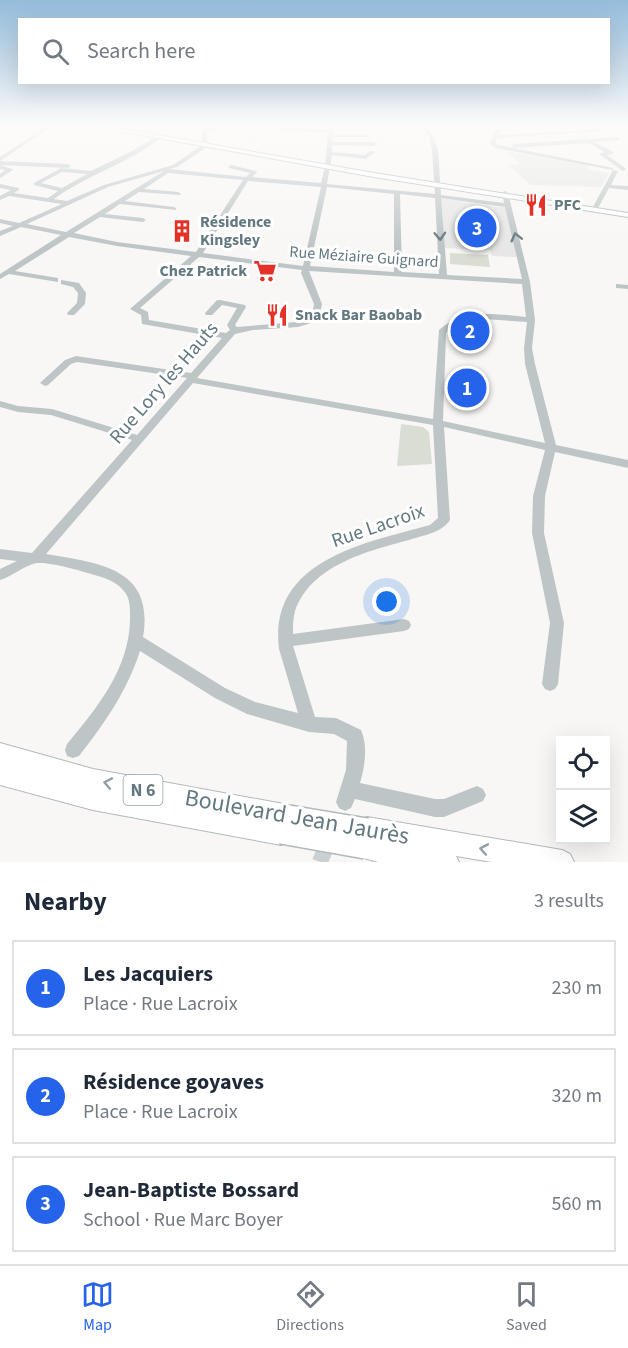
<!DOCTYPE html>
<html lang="en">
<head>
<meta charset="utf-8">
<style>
	:root { --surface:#fff; --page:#f6f6f7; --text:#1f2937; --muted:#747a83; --line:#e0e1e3; --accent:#2563eb }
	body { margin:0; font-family:"Source Sans 3",sans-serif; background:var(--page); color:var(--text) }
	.controls { position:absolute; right:18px; bottom:18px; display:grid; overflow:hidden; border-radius:0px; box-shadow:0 6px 24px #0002 }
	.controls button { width:54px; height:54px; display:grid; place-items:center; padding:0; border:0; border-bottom:2px solid var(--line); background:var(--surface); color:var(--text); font:30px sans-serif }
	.you { position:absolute; left:387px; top:602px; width:21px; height:21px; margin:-15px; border:4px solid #fff; border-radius:50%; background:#1a73e8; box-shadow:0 0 0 9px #1a73e833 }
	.badge { display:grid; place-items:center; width:39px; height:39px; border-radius:50%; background:var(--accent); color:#fff; font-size:20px; font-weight:700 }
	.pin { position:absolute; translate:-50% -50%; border:3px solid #fff; box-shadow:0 2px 6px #0006 }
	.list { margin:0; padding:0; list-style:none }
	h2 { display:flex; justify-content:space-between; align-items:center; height:78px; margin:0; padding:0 24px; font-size:26px }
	h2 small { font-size:20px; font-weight:400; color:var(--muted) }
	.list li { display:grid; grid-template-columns:39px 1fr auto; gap:18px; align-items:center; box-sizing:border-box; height:96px; margin:0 12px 12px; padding:0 12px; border:2px solid var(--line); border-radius:0px }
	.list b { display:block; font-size:22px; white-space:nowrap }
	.list p { margin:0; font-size:20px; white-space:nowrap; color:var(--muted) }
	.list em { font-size:20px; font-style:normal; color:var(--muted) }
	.icon { flex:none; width:33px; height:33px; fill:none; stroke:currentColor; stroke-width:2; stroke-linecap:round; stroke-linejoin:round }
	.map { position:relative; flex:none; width:628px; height:862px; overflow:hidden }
	.search { position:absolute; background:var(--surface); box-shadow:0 6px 24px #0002; left:18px; right:18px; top:18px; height:66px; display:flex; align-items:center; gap:15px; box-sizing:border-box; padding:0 21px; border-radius:0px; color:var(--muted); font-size:22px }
	.sheet { height:402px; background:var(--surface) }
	nav { display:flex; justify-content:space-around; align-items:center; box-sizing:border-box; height:84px; border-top:2px solid var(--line); background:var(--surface); font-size:16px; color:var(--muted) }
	nav a { display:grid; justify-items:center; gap:3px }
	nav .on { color:var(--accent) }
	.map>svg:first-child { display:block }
	.built { fill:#e6e7e6 }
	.green { fill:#d9ddd4 }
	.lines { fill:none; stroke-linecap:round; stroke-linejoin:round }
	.stream { stroke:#b6c7c8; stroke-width:1.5 }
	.minor-tunnel { stroke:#cbd1d2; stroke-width:16; stroke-dasharray:16 8; stroke-linecap:butt }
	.major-casing { stroke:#b2b9bb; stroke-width:2 }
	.minor { fill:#bec5c7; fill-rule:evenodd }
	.major { fill:#fff; fill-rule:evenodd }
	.major-bridge-casing { stroke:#b2b9bb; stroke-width:24; stroke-linecap:butt }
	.major-bridge { stroke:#fff; stroke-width:21 }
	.oneway { stroke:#637980 }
	.oneway2 { stroke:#92a1a6 }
	.labels { text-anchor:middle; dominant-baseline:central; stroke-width:6; stroke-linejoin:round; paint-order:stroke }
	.far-poi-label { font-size:16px; font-weight:bold; fill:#637980; stroke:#fff; text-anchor:start }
	.far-street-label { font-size:16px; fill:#637980; stroke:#fff }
	.shield { fill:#fff; stroke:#92a1a6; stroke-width:1.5 }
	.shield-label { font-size:18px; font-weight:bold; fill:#637980 }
	.street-label { font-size:20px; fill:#637980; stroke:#fff }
	.near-street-label { font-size:24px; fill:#637980; stroke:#fff }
</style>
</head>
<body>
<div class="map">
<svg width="628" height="862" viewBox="0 0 628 862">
	<rect width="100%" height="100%" fill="#f8f7f5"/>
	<!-- built -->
	<path class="built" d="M506 151 586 165 590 170 609 173 601 187 530 185 509 165 520 164Z
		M440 198 507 208 517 257 492 256 490 250 443 248Z"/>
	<!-- green -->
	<path class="green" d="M450 253 488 255 490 267 450 264Z
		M401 424 423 427 429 432 432 464 397 466Z"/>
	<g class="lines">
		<!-- stream -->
		<path class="stream" d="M465 125 469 128"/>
		<!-- minor-tunnel -->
		<path class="minor-tunnel" d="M320 862 329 840"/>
		<!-- major casing -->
		<g class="major-casing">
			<path id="major" d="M87 125H101L374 173 628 213V217L374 177Z
				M0 743 93 769 289 805 297 808 300 816 297 824 290 827 293 833 289 841 281 845 93 810 0 785Z
				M367 817 562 850 570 854 574 862H492L456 856 459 862H378L357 856 353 848 357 840 361 838 355 829 359 821Z"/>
		</g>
		<!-- minor -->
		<path class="minor" d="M49 125H54L0 161V157Z
			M125 125H130L126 130H122Z
			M202 125H206L207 127 250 125 328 130 329 125H333V135H372L370 137H333L332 142H374L377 144 374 146 332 145V152L365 155 370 151 375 152 366 159 332 155 327 184 435 194 432 150 429 136 420 125H425L433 136 438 150 441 195 504 203 502 193 505 191 508 193 530 282 535 320 532 348 535 364 556 445 628 460V468L555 452 545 496 544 533 564 623 558 684 555 689 550 691 545 689 542 684 550 623 532 533 533 496 545 450 444 427 450 520C441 533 424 535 409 540 368 551 311 565 295 611 293 618 293 626 293 634L404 619 409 621 411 625 409 629 404 631 293 646 294 649 315 717 336 718 361 730C368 746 365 766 360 783L435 799H444L477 786 483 789 486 795 483 801 444 817H435L355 799 351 808 345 811 339 808 336 802 346 770 347 741 334 734 309 732 247 714 215 698 140 651C127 691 105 723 79 756L73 758 67 756 65 750 67 744C97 708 129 669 130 620 130 610 131 598 123 590 116 581 102 577 91 574 79 570 50 562 37 563 27 564 11 577 0 580V569L17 561 0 559V549L32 553 132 440 51 415 18 412 0 407V401L18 406 52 409 137 435 187 378 77 362 71 364 48 385 45 386 40 383 65 360 76 356 191 373 222 338 142 324 141 315 130 309 191 256 117 246 69 237 15 271 58 278V282L9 274 0 279V274L61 235 21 227 0 236V231L13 226 0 223V219L19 223 62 204 9 196 0 200V196L11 190 0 188V184L19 188V190L14 193 48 198 58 191 34 185V183L61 168 91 171 130 152 157 136 162 137C130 163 88 174 54 199L67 201 104 185 173 165 202 145ZM244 127 328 133 325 167 321 183 252 177 257 172 256 171 231 165 229 166V168L250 173 246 177 169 169 177 167 207 147V130ZM164 171 66 232 27 224 108 187ZM62 172 87 174 62 188 41 183ZM168 173 243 180 196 252 117 242 74 233 100 217 143 222 146 220 143 218 105 214 120 204 176 210V208L174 207 125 201 139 192 180 195 181 194 178 192 144 189ZM248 181 321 187 303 266 203 253ZM327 187 394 194V272L310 266ZM400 194 435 198 439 274 402 272ZM441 198 505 207 522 279 447 275ZM199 257 302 270 301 273 314 304 312 315 297 322 237 327 235 325 246 307 245 305 220 300H217L205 313 206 315H212L222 305 237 308 227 325 230 330 226 333 149 320 148 312 140 308ZM309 271 522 284 526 317C496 314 463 308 439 330L433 419 197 378 235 334 253 330 298 327 311 323 319 318 322 304ZM484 319 527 322 524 348 525 364 545 443 443 421 446 333C458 322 469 320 484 319ZM193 383 433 425 438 518 430 525C365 543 268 560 279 649L298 713 255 702 225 688 143 637C155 568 99 563 46 554Z
			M509 125H534L502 128 498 135 602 129 600 131 497 138 495 143 498 145 613 168V170L618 171 611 185 628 186V190L609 188 598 208H594L593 207 613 170 496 148 490 144 498 126Z
			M624 126 628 127V129L622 128Z
			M618 137 620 140 595 142 613 152V154L607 155 625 168V170L623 171 599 154 605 152 588 143 514 148 511 146 514 144Z
			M0 161 68 164 71 166 68 168 0 165Z
			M0 165 12 169 13 170 0 178V174L5 170 0 169Z
			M61 280 79 283 86 293 85 304 74 315H68L67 313 77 303 78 293 73 287 61 284Z
			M616 284 628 285V289L616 288Z"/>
		<!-- major -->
		<use href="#major" class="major"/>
		<!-- major-bridge casing -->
		<g class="major-bridge-casing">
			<path id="major-bridge" d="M289 816 367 829
				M281 833 365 848"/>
		</g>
		<!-- major-bridge -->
		<use href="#major-bridge" class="major-bridge"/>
	</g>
	<!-- one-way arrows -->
	<defs><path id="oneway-chevron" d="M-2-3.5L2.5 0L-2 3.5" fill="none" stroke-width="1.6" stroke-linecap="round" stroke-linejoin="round" transform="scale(1.5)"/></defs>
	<g class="oneway">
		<use href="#oneway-chevron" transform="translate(440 236) rotate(87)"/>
		<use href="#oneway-chevron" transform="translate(516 237) rotate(-104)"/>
	</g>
	<g class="oneway2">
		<use href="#oneway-chevron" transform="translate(108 783) rotate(-169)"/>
		<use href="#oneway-chevron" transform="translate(484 849) rotate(-170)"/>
	</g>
	<!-- sky -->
	<linearGradient id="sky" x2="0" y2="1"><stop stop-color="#94bcdb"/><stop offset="0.51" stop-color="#fcfbfa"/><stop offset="1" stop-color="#fcfbfa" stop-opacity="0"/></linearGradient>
	<rect width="628" height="246" fill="url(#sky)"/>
	<!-- icons -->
	<defs>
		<g id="restaurant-bare" transform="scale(1.8)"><path d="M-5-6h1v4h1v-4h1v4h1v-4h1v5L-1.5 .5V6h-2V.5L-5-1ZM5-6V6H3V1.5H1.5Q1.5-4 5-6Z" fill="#e53228" stroke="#fff" stroke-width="2.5" paint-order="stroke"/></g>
		<g id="building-bare" transform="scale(1.8)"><path d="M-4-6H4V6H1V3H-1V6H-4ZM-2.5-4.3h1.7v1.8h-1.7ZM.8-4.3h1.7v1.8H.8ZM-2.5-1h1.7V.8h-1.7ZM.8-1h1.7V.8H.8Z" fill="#e53228" stroke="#fff" stroke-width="2.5" paint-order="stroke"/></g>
		<g id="supermarket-bare" transform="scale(1.8)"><path d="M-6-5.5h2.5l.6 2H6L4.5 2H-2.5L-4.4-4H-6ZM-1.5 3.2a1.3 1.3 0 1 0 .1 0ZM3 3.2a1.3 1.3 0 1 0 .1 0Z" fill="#e53228" stroke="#fff" stroke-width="2.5" paint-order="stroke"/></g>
	</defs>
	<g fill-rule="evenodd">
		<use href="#restaurant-bare" x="536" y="205"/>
		<use href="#building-bare" x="182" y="231"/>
		<use href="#supermarket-bare" x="265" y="271"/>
		<use href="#restaurant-bare" x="277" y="315"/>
	</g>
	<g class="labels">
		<!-- far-poi labels -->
		<g class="far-poi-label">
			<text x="554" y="205">PFC</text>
			<text x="200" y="222">Résidence<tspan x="200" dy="18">Kingsley</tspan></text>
			<text x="247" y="271" text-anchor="end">Chez Patrick</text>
			<text x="295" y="315">Snack Bar Baobab</text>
		</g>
		<!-- far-street labels -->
		<g class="far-street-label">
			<text transform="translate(364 257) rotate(4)">Rue Méziaire Guignard</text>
		</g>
		<!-- shield labels -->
		<rect class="shield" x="123.5" y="775" width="39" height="30" rx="4.5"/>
		<g class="shield-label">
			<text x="143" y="790">N 6</text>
		</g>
		<!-- street labels -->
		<g class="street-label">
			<text transform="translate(164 383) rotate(-49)">Rue Lory les Hauts</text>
			<text transform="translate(378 526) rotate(-19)">Rue Lacroix</text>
		</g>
		<!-- near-street labels -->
		<g class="near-street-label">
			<text transform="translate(297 817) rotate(10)">Boulevard Jean Jaurès</text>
		</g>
	</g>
</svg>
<div class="controls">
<button><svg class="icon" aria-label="locate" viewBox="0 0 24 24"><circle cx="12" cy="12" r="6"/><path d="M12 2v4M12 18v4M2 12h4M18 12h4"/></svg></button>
<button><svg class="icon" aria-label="layers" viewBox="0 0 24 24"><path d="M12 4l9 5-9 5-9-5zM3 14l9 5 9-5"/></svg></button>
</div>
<div class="you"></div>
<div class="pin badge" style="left:467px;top:388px">1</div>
<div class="pin badge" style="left:470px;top:331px">2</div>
<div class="pin badge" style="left:477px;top:228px">3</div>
<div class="search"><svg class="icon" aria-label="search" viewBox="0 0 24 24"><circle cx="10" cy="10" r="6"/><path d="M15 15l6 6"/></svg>Search here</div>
</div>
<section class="sheet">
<h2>Nearby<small>3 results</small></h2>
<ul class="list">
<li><span class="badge">1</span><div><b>Les Jacquiers</b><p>Place · Rue Lacroix</p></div><em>230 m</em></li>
<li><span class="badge">2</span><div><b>Résidence goyaves</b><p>Place · Rue Lacroix</p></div><em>320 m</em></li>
<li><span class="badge">3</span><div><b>Jean-Baptiste Bossard</b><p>School · Rue Marc Boyer</p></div><em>560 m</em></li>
</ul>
</section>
<nav>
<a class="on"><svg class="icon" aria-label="map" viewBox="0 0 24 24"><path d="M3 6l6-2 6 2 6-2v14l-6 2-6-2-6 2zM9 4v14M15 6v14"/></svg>Map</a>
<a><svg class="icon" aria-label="directions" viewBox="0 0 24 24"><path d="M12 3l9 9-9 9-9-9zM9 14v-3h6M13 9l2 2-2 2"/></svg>Directions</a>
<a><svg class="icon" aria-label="saved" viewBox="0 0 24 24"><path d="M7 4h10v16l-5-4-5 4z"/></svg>Saved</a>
</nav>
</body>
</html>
